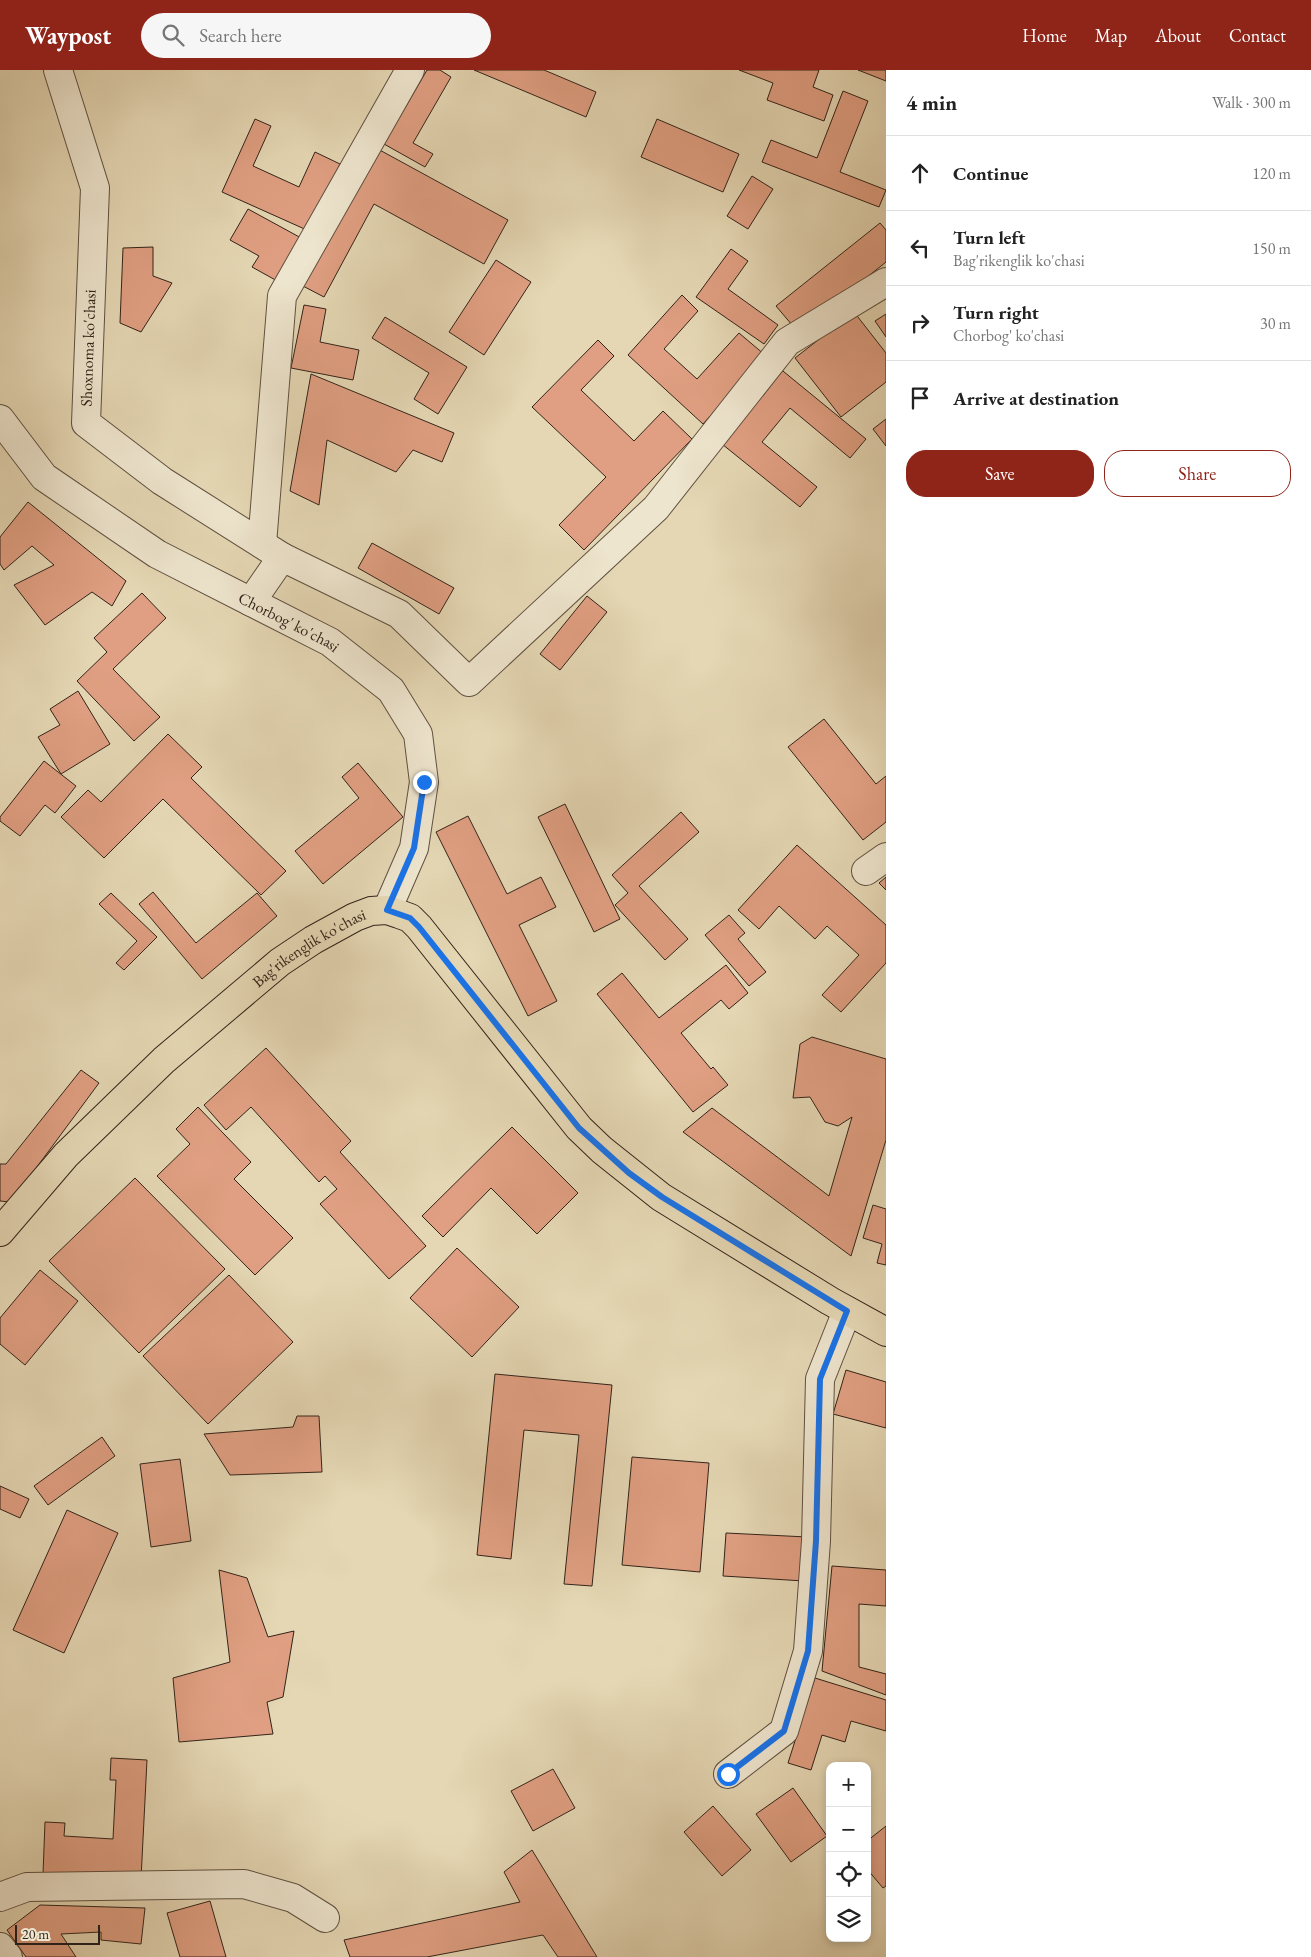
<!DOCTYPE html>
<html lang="en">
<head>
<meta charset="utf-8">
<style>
	:root { --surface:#fff; --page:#f6f6f6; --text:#222; --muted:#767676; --line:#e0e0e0; --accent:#8f2418 }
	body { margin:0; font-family:"EB Garamond",serif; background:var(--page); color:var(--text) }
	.controls { position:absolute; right:15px; bottom:15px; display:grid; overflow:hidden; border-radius:10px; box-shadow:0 2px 8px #0003 }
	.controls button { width:45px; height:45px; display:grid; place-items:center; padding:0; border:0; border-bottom:1px solid var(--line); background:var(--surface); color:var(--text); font:25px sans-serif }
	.scale { position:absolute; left:15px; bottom:12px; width:85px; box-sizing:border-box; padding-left:5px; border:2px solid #322319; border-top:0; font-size:14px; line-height:18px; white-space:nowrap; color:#322319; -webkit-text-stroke:4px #eee5ce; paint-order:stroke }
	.stop { position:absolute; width:15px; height:15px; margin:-11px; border:4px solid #1a73e8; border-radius:50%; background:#fff }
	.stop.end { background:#1a73e8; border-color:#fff; box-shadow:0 1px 5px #0008 }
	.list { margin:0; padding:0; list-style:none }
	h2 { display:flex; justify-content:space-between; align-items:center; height:65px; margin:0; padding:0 20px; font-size:21px }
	h2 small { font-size:16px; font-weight:400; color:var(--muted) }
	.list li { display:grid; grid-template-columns:32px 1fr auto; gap:15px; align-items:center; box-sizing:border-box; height:75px; padding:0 20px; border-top:1px solid var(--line) }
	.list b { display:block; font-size:19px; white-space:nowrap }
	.list p { margin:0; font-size:16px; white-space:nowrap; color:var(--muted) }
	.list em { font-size:16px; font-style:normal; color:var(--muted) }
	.actions { display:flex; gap:10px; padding:15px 20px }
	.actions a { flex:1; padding:11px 0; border:1px solid var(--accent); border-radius:20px; text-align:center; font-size:18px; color:var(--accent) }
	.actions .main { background:var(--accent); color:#fff }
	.icon { flex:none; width:28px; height:28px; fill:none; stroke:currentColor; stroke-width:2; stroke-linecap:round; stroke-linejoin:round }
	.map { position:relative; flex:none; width:886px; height:1887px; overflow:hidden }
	header { display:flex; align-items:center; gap:30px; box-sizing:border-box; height:70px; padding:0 25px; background:var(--accent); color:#fff }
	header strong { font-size:24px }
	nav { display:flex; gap:28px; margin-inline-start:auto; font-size:18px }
	.search { width:350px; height:45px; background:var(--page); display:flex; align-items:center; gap:12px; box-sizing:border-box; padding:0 18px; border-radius:28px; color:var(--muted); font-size:19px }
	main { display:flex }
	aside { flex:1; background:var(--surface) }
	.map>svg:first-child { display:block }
	.building { fill:#e09f82; stroke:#322319 }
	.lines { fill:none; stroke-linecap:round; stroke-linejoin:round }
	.minor-casing { stroke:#5f5040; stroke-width:30 }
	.major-casing { stroke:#322319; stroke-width:30 }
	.minor { stroke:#eee5ce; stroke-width:28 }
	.major { stroke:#e5d7b4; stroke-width:28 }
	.route { stroke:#1a73e8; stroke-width:6 }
	.labels { text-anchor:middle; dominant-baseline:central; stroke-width:5; stroke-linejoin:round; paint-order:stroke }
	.street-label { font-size:16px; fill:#322319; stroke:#eee5ce }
</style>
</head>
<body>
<header>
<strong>Waypost</strong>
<div class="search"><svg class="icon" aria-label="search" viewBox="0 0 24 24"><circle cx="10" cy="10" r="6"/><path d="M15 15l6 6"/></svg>Search here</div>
<nav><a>Home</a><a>Map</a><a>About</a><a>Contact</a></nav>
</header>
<main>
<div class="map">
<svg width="886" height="1887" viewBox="0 0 886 1887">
	<rect width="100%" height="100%" fill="#e5d7b4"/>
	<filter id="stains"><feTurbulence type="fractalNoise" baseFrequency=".004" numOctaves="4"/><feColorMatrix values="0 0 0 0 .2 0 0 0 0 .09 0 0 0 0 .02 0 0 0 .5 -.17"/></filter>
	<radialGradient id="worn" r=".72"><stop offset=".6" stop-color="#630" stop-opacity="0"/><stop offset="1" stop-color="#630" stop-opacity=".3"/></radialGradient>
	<!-- building -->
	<path class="building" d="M427 0H440L451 7 413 73 433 84 425 97 384 74Z
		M474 0H544L596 22 586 47Z
		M739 0H819L813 17 833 25 824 51 767 30 773 13Z
		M858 0H886V11Z
		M843 21 868 31 840 102 886 120 879 137 762 92 771 70 817 88Z
		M255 49 271 56 253 96 299 117 315 82 340 94 309 161 222 122Z
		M657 49 739 84 723 122 641 87Z
		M376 78 508 150 484 194 374 134 324 227 301 215Z
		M752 106 773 119 748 159 727 146Z
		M248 139 303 169 279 212 252 197 259 186 230 170Z
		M880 153 886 160V192L798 262 776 236Z
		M153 177V206L172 213 141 262 120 253 123 178Z
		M731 179 748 191 728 219 778 255 764 274 696 227Z
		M496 190 531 212 484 285 449 262Z
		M682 225 698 241 664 279 697 309 739 263 765 285 703 354 628 285Z
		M304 235 326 239 320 272 359 280 353 310 291 298Z
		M854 242 886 283V312L841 347 795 288Z
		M886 244V267L875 251Z
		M385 247 467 297 438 344 414 329 429 303 372 268Z
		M598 270 614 286 581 320 634 371 663 341 692 369 584 480 559 455 606 407 532 337Z
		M778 297 866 369 850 388 790 338 762 372 817 417 800 437 717 370Z
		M311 304 454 363 442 392 413 380 396 402 327 370 319 435 290 421Z
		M886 349V376L873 359Z
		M28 432 126 511 112 536 92 522 45 555 14 515 54 495 32 476 4 500 0 494V467Z
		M372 473 454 518 439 544 358 498Z
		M142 523 166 548 113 599 160 647 134 671 77 611 107 582 94 568Z
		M587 526 607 542 560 600 540 584Z
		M78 621 110 674 61 704 38 667 60 655 50 639Z
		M824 649 876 714 886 706V752L863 770 788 677Z
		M168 664 202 697 191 708 286 801 261 825 163 729 104 788 61 747 88 720 101 732Z
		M44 691 76 716 55 743 45 735 20 766 0 751V747Z
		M358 693 403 747 323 814 295 781 359 728 342 707Z
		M565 734 620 849 594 862 538 747Z
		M681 742 699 762 639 816 688 869 665 890 615 835 628 823 612 805Z
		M468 746 507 824 541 807 556 837 519 855 557 931 528 946 436 762Z
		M797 775 886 855V893L841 942 822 925 859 885 827 856 815 869 779 836 759 859 738 840Z
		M886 807V820L879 813Z
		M153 822 196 873 257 823 277 846 202 909 139 834Z
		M111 823 157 867 124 900 116 893 137 871 99 834Z
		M729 845 745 863 738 869 766 902 749 916 705 865Z
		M726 895 748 923 729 939 721 930 681 963 711 999 713 997 728 1015 693 1042 597 924 622 903 659 948Z
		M812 967 886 989V1070L851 1186 683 1062 712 1038 829 1126 852 1047 838 1056 825 1052 810 1027 793 1028 800 974Z
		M266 978 351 1071 340 1082 426 1176 389 1209 320 1134 337 1119 325 1106 319 1112 251 1037 226 1060 204 1035Z
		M81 1000 99 1013 11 1132 0 1131V1094H6Z
		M198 1037 251 1092 234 1109 293 1168 255 1205 157 1106 190 1074 176 1059Z
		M512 1057 578 1123 537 1164 491 1118 443 1167 422 1146Z
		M135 1108 225 1199 139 1283 49 1191Z
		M873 1135 886 1139V1195L877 1193 882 1174 863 1168Z
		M457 1178 519 1237 472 1287 410 1228Z
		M40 1200 78 1231 25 1295 0 1274V1248Z
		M229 1205 293 1272 208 1354 143 1286Z
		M846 1300 886 1312V1358L833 1344Z
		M495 1304 612 1315 592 1516 564 1514 579 1365 524 1360 511 1489 477 1485Z
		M297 1346H319L322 1402 230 1405 204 1364 293 1357Z
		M102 1367 115 1386 48 1435 34 1416Z
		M632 1387 709 1393 700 1502 622 1495Z
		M180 1389 191 1471 151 1477 140 1394Z
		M0 1416 29 1429 20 1448 0 1439Z
		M67 1440 118 1463 64 1583 13 1560Z
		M726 1463 807 1467 804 1511 723 1506Z
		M832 1496 886 1500V1536L859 1534V1597L886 1604V1625L822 1601Z
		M219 1500 247 1508 268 1567 294 1561 283 1627 267 1632 273 1664 179 1672 173 1608 230 1592Z
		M815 1608 886 1630V1661L851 1651 845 1672 822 1665 811 1700 788 1693Z
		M111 1688 147 1690 141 1809 43 1804 45 1752 65 1753 64 1766 113 1769 116 1710H110Z
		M553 1699 575 1738 533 1761 511 1721Z
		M793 1718 827 1766 791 1792 756 1744Z
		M713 1736 751 1780 722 1806 684 1762Z
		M886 1756V1816L883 1818 867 1799V1771Z
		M532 1780 597 1887H558L543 1865 427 1887H350L344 1870 520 1832 504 1802Z
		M210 1831 226 1887H180L167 1843Z
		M40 1835 145 1838 141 1874 101 1870V1862L61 1864 76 1887H26L7 1860Z"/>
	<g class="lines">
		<!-- minor casing -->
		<g class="minor-casing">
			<g id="minor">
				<path d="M58 0 95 118 86 353 162 411 282 487"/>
				<path id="s1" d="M0 349 44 407 157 484 330 572 391 620 418 664 424 712 414 778 387 840"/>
				<path d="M262 474 282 226 410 0"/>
				<path d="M251 532 282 487 399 544 469 612 656 438 787 272 886 212"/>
				<path d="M866 801 886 787"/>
				<path d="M728 1704 784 1661 808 1581 816 1471 820 1309 847 1241"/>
				<path d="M0 1827 27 1817 244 1814 293 1828 325 1848"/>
				<path d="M0 1877 8 1887"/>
			</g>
		</g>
		<!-- major casing -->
		<g class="major-casing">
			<g id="major">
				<path id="s2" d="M0 1162 66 1085 164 990 280 892 313 870 355 847 371 841 387 840 399 844 410 848 419 857 579 1058 602 1080 661 1127 830 1231 886 1262"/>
			</g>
		</g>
		<!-- minor -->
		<use href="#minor" class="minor"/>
		<!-- major -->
		<use href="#major" class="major"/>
	</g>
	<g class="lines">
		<!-- route -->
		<path class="route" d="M424 712 414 778 387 840 410 848 419 857 579 1058 629 1103 662 1127 847 1241 820 1309 816 1471 808 1581 784 1661 728 1704"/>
	</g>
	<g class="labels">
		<!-- street labels -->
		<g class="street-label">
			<text transform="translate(88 278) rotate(-88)">Shoxnoma ko'chasi</text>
			<text stroke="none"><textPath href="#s1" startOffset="358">Chorbog' ko'chasi</textPath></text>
			<text stroke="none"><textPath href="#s2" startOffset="422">Bag'rikenglik ko'chasi</textPath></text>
		</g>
	</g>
	<rect width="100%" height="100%" filter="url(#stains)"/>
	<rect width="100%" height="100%" fill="url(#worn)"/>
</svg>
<div class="controls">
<button>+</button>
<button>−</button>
<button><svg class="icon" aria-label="locate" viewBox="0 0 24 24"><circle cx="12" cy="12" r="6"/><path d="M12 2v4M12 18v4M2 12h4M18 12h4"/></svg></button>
<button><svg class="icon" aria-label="layers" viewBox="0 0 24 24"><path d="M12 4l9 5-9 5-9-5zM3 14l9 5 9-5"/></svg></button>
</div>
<div class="scale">20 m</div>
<div class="stop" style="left:728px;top:1704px"></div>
<div class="stop end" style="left:424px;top:712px"></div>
</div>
<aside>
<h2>4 min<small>Walk · 300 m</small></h2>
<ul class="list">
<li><svg class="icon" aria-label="ahead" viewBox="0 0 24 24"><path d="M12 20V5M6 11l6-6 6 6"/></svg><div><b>Continue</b></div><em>120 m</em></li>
<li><svg class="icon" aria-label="left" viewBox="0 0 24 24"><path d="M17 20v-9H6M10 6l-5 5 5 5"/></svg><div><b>Turn left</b><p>Bag'rikenglik ko'chasi</p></div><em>150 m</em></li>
<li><svg class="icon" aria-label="right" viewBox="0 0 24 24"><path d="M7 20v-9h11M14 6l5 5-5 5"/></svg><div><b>Turn right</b><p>Chorbog' ko'chasi</p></div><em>30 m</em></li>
<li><svg class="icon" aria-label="arrive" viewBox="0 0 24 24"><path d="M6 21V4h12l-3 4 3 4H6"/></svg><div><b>Arrive at destination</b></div></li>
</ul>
<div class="actions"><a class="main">Save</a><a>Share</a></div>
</aside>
</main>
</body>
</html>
